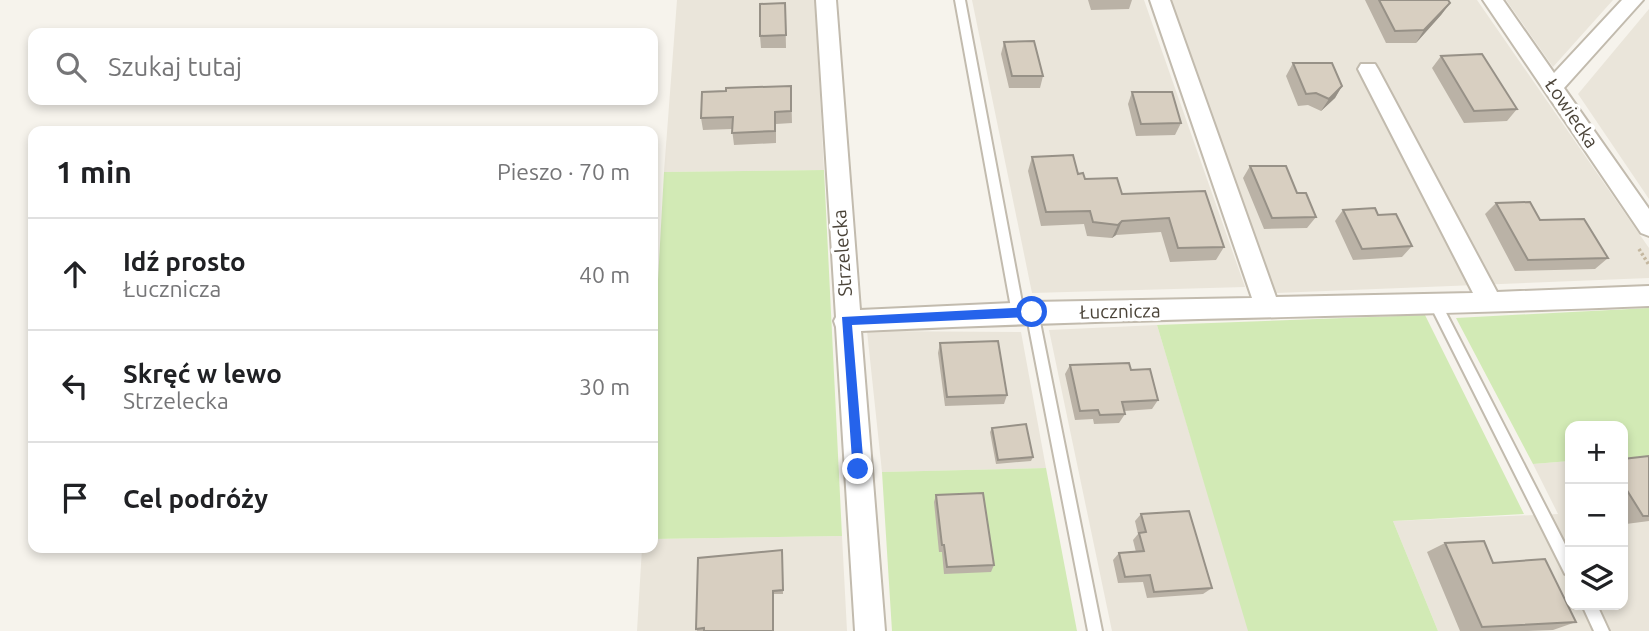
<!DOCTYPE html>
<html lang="pl">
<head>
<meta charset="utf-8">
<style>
	:root { --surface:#fff; --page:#f2f2f2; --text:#202124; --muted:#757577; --line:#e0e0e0 }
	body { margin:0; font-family:Ubuntu,sans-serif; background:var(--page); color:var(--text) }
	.controls { position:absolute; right:21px; bottom:21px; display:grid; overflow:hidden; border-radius:14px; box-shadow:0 4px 10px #0003 }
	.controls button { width:63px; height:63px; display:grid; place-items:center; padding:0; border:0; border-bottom:2px solid var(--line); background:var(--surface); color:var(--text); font:35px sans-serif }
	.stop { position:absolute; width:21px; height:21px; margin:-16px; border:5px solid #2563eb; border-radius:50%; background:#fff }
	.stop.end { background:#2563eb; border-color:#fff; box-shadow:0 2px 7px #0008 }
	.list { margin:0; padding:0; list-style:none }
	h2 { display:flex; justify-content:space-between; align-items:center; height:91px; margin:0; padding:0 28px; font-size:30px }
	h2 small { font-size:23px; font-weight:400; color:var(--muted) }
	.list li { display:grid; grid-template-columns:46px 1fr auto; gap:21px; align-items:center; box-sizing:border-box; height:112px; padding:0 28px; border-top:2px solid var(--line) }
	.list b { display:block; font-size:26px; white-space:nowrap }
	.list p { margin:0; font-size:23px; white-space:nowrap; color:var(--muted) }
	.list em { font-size:23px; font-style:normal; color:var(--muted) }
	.icon { flex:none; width:38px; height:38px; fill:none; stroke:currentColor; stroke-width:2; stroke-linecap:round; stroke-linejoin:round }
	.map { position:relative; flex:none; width:1649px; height:631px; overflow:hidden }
	.search { position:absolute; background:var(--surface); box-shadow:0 4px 10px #0003; left:28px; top:28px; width:630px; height:77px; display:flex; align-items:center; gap:18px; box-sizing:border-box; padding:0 24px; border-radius:14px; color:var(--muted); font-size:26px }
	.panel { position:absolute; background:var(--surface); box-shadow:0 4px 10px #0003; left:28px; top:126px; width:630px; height:427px; border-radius:14px }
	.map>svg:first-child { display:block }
	.residential { fill:#eae5da }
	.green { fill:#d2eab5 }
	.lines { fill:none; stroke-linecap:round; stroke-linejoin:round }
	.service-casing { stroke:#c2bbae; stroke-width:4 }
	.minor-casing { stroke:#c2bbae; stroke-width:4 }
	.path { stroke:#c4b79f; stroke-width:3.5; stroke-dasharray:2.5 2.5; stroke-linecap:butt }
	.service { fill:#fff; fill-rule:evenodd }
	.minor { fill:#fff; fill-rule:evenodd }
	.wall { fill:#bab2a6 }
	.shaded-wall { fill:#979187 }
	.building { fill:#d8cfc1; stroke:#979187; stroke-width:2 }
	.route { fill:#2563eb }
	.labels { text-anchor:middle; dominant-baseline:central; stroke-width:7; stroke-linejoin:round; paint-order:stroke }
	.street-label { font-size:19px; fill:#4b4439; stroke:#fff }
</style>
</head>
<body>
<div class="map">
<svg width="1649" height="631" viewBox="0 0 1649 631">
	<rect width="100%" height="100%" fill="#f6f3ec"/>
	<!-- residential -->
	<path class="residential" d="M677 0H815L824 170 664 172Z
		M972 0H1144L1245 287 1032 293Z
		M1168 0H1477L1649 248V278L1276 293Z
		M1506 0H1613L1553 67Z
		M1649 9V199L1578 94Z
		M1157 325 1249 631H1112L1049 330Z
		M867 331 1021 332 1046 468 882 472Z
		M1649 456V631H1438L1393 521 1558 514 1533 464 1570 461V605H1623V458Z
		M842 536 847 631H637L642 548H653V539Z"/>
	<!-- green -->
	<path class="green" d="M824 170 842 536 653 539V370L664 172Z
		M1649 308V456L1623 458V426H1570V461L1533 464 1456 318Z
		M1425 315 1524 514 1393 521 1438 631H1248L1157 325Z
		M1046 468 1077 631H892L882 472Z"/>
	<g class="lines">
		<!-- service casing -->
		<g class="service-casing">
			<path id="service" d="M955 0H965L1024 313 1022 317H1014L1012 313Z
				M1436 300 1440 301 1570 554V576L1565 574 1430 305 1432 301Z
				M1032 307 1036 308 1038 312 1102 631H1088L1026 312 1028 308Z
				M1582 605H1597L1609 631H1594Z"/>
		</g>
		<!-- minor casing -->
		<g class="minor-casing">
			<path id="minor" d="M816 0H836L860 310 1032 302 1252 298 1150 0H1170L1276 297 1473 293 1358 69 1361 64H1375L1378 69 1497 292 1649 286V306C1386 317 1124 318 861 331L885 631H855L836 327 834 321 836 317Z
				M1483 0H1503L1554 73 1622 0H1643L1564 88 1649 209V236L1641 233Z"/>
		</g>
		<!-- path -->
		<path class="path" d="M1639 249 1649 265"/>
		<!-- service -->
		<use href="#service" class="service"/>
		<!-- minor -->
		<use href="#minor" class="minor"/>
	</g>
	<!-- wall -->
	<path class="wall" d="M1088 0H1132L1129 9 1091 10Z
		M1365 0H1448L1450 3 1441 15 1416 43H1386Z
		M785 3 786 48H761L760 36Z
		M1004 42 1043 76 1040 88H1009L1001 54Z
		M1441 56 1517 109 1507 121 1464 123 1432 68Z
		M1293 63 1342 86 1335 98 1321 111 1308 105 1298 106 1286 76Z
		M791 86 792 123 776 124V143L734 145 732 129 703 130 701 118 726 91Z
		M1132 92 1181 123 1175 135 1136 136 1128 104Z
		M1032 157 1078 174 1085 179 1122 194 1224 247 1216 260 1170 262 1161 232 1116 235 1112 238 1087 236 1084 224 1041 226 1028 171Z
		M1250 166 1316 217 1307 228 1264 229 1243 178Z
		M1496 203 1540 220 1608 258 1595 269 1515 271 1485 214Z
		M1343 210 1378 215 1412 246 1402 257 1353 260 1335 221Z
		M940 343 1007 395 1004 404 945 406 938 353Z
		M1070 365 1131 370 1158 400 1152 409 1124 411 1125 414 1119 423 1094 424 1093 419 1075 420 1065 374Z
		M992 428 1033 457 1031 461 996 464 990 432Z
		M1649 456V521L1626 524 1623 518V459Z
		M936 495 994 565 991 572 944 574 942 552H939L934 502Z
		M1141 514 1212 588 1203 594 1147 598 1143 582 1118 583 1113 560 1119 553 1136 552 1133 540 1138 534 1135 521Z
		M1445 543 1576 622 1553 630 1528 631H1460L1427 552Z
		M782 550 783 594H773V631H697L696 629Z"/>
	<!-- shaded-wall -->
	<path class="shaded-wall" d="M1450 3 1441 15 1416 43 1424 30Z
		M1342 86 1335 98 1321 111 1329 99Z
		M1122 221 1116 235 1112 238 1118 225Z"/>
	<!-- building -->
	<path class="building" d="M1379 0H1448L1450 3 1424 30 1395 31Z
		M785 3 786 35 760 36V4Z
		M1034 41 1043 76H1012L1004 42Z
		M1482 54 1517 109 1474 111 1441 56Z
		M1293 63H1332L1342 86 1329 99 1316 93 1306 94Z
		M791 86V111L775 112V131L732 133 733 117 701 118 702 92 726 91V88Z
		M1132 92H1172L1181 123 1141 124Z
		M1073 155 1078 174 1083 173 1085 179 1117 178 1122 194 1205 191 1224 247 1178 248 1169 218 1122 221 1118 225 1093 222 1090 211 1046 212 1032 157Z
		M1250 166H1286L1297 193H1306L1316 217 1272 218Z
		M1530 202 1540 220 1584 219 1608 258 1528 260 1496 203Z
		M1375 208 1378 215 1396 214 1412 246 1362 249 1343 210Z
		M998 341 1007 395 947 397 940 343Z
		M1129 363 1131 370 1150 369 1158 400 1122 402 1125 414 1100 415 1098 410 1080 411 1070 365Z
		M1026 424 1033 457 998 460 992 428Z
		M1649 456V516H1643L1623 484V459Z
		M983 493 994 565 947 567 944 545H942L936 495Z
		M1189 511 1212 588 1154 592 1150 575 1125 577 1119 553 1144 551 1139 533 1146 532 1141 514Z
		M1484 541 1493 563 1545 559 1576 622 1482 627 1445 543Z
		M782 550 783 590 773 591V631H704V628L696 629 698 558Z"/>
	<!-- route -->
	<path class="route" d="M1032 307 1037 312 1032 317 852 325 864 469 862 474H853L842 317Z"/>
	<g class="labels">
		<!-- street labels -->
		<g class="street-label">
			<text transform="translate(1572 113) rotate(56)">Łowiecka</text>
			<text transform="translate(842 253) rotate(-94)">Strzelecka</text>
			<text transform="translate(1120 311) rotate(-1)">Łucznicza</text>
		</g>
	</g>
</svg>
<div class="controls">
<button>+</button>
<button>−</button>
<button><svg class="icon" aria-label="layers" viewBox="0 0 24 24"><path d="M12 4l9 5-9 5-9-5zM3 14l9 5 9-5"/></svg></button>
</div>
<div class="stop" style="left:1032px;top:312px"></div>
<div class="stop end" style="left:858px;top:469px"></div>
<div class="search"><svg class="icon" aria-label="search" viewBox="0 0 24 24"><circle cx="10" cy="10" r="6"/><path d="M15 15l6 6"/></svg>Szukaj tutaj</div>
<section class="panel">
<h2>1 min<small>Pieszo · 70 m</small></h2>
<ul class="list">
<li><svg class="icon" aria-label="ahead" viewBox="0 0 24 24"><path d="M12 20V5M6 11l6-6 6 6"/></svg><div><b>Idź prosto</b><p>Łucznicza</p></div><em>40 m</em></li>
<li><svg class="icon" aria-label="left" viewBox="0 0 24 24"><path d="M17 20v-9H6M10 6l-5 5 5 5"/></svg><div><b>Skręć w lewo</b><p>Strzelecka</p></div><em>30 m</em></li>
<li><svg class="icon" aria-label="arrive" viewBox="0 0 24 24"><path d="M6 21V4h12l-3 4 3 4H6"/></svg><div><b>Cel podróży</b></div></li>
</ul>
</section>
</div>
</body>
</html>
